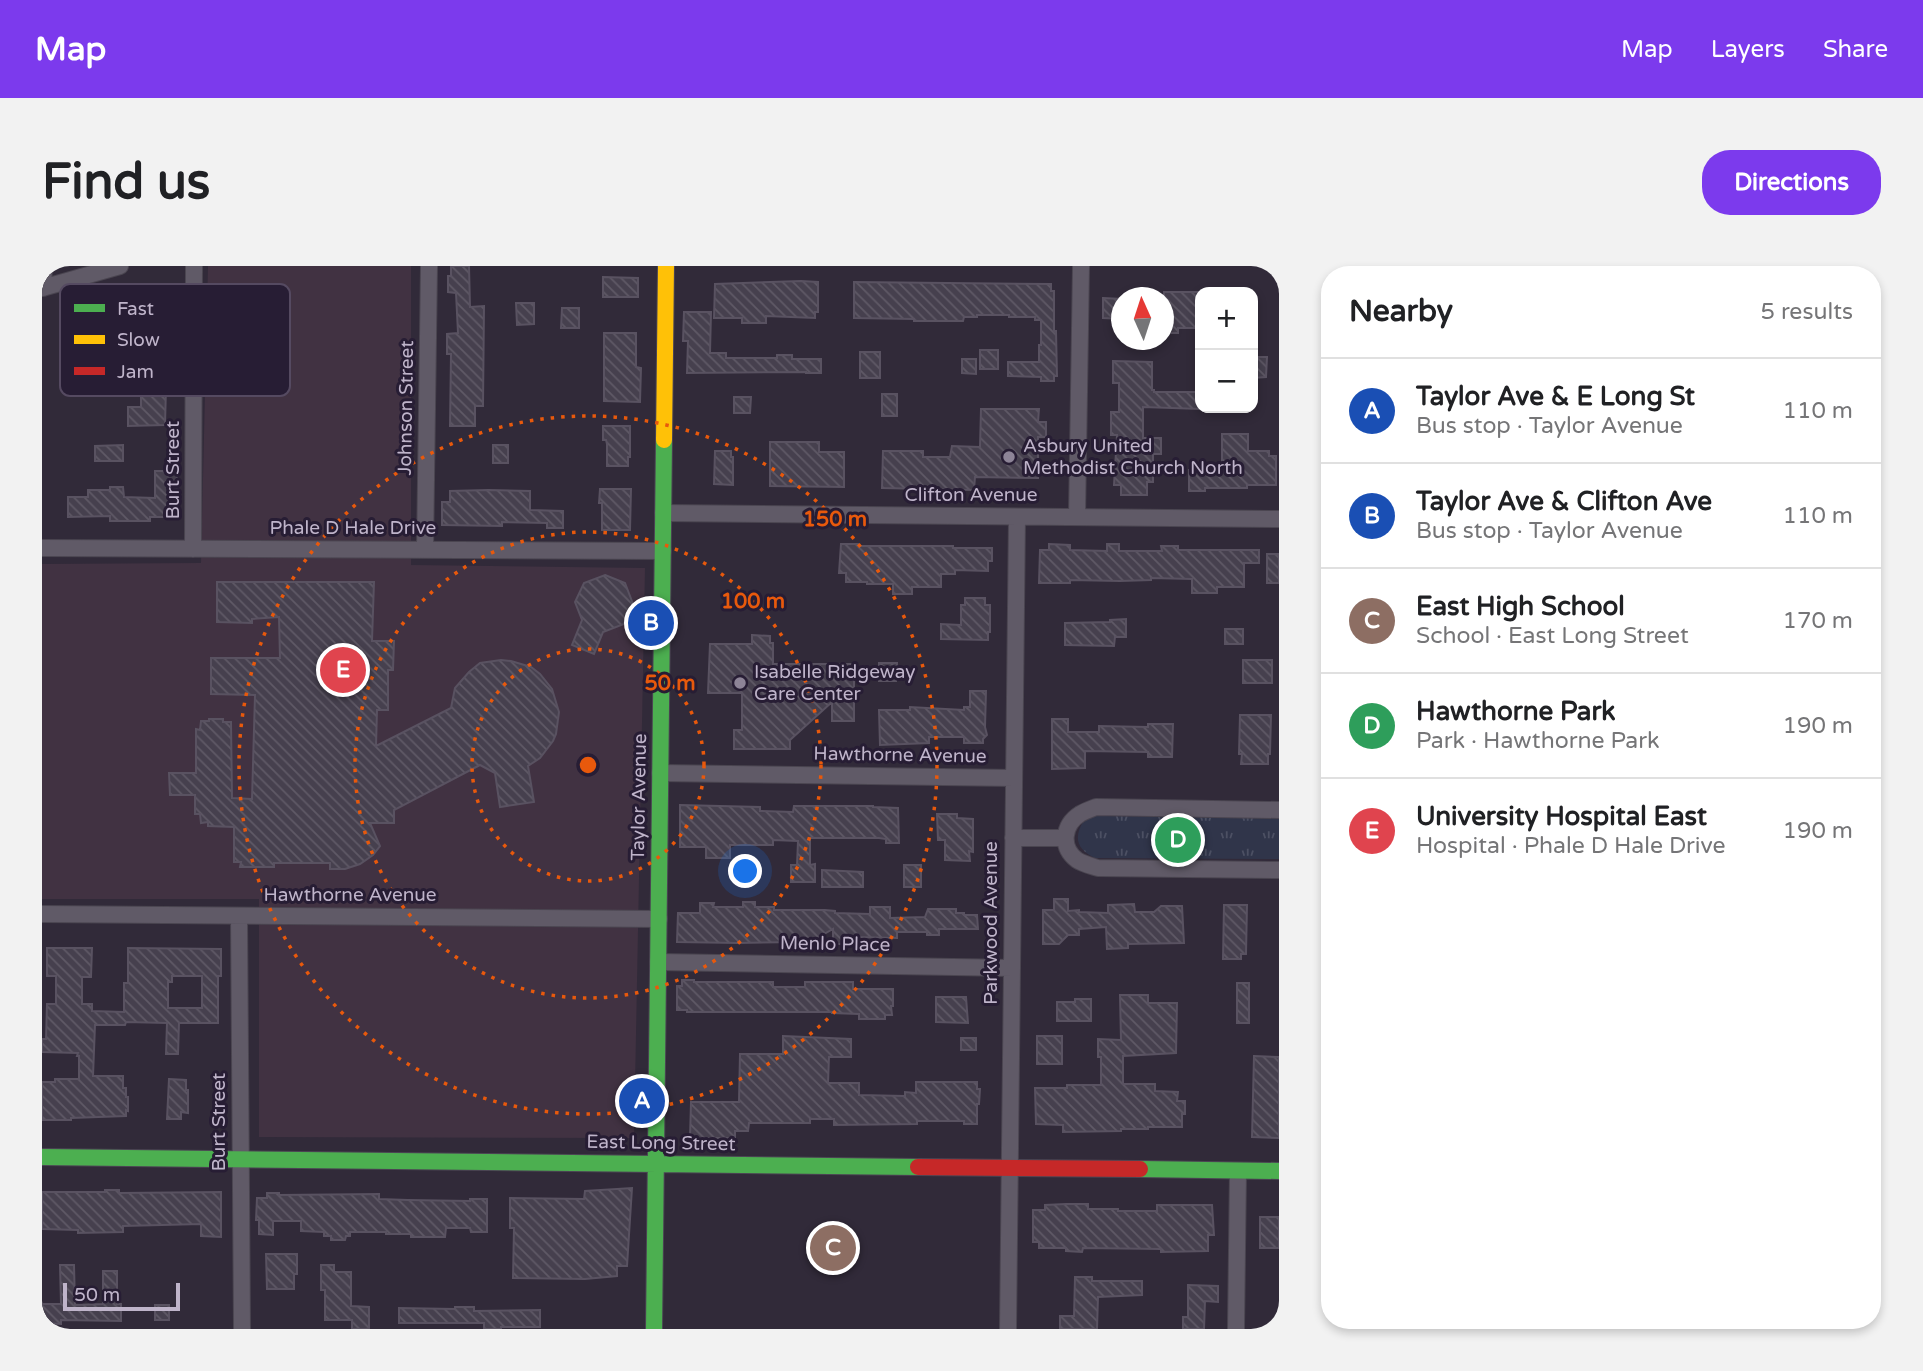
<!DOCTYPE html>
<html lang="en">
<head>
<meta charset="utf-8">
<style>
	:root { --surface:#fff; --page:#f2f2f2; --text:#202124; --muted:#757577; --line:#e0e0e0; --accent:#7c3aed }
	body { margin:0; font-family:"Varela Round",sans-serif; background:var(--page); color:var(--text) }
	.controls { position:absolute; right:21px; top:21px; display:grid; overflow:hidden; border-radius:14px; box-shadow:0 4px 10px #0003 }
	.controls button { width:63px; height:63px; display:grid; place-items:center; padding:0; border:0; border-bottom:2px solid var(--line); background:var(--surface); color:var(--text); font:35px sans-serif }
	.compass { position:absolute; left:1069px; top:21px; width:63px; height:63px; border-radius:50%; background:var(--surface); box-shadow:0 4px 10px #0003; rotate:357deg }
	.scale { position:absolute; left:21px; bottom:18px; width:117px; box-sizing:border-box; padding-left:7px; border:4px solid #bfb4ca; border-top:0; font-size:19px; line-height:24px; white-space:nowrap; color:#bfb4ca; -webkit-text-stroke:5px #271d34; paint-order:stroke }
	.you { position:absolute; left:704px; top:606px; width:24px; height:24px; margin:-18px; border:5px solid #fff; border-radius:50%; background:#1a73e8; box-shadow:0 0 0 10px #1a73e833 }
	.badge { display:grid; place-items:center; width:46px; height:46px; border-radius:50%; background:var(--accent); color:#fff; font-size:23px; font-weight:700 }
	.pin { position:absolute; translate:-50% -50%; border:4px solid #fff; box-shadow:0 2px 7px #0006 }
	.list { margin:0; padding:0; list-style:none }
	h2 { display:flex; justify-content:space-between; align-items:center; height:91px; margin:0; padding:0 28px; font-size:30px }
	h2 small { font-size:23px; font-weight:400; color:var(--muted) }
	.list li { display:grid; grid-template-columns:46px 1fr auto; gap:21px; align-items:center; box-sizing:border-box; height:105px; padding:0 28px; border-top:2px solid var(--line) }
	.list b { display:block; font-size:26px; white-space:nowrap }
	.list p { margin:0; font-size:23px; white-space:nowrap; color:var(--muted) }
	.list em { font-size:23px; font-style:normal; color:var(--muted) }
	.map { position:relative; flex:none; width:1237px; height:1063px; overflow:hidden; border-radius:28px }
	header { display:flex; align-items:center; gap:42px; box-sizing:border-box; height:98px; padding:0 35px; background:var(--accent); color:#fff }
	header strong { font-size:33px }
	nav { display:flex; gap:38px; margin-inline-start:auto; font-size:24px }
	.intro { display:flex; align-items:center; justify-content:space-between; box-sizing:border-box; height:168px; padding:0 42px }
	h1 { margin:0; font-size:49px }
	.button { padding:18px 32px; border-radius:28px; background:var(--accent); color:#fff; font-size:24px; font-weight:700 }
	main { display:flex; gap:42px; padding:0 42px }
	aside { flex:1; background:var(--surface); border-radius:28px; box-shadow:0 4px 10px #0003 }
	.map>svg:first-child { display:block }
	.medical { fill:#413242 }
	.park { fill:url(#park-tufts) }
	.building { fill:url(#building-back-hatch); stroke:#595261; stroke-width:2; fill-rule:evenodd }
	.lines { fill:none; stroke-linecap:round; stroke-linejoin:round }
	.street-casing { stroke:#4a4550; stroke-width:18 }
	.fast-casing { stroke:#4b4553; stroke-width:18 }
	.slow-casing { stroke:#4b4553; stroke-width:18 }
	.jam-casing { stroke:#4b4553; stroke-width:18 }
	.street { stroke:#605a67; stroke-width:16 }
	.fast { stroke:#4caf50; stroke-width:16 }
	.slow { stroke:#ffc107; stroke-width:16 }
	.jam { stroke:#c62828; stroke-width:16 }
	.ring { fill:none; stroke:#e8590c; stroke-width:3.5; stroke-dasharray:3.5 7 }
	.poi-dot { fill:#8d8497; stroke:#271d34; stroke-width:2.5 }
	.labels { text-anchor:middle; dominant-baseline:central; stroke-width:6; stroke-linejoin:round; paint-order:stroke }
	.street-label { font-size:19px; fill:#bfb4ca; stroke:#271d34 }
	.poi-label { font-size:19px; fill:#bfb4ca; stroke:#271d34; text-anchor:start }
	.key { fill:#271d34; stroke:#554a61; stroke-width:2 }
	.key-label { font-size:19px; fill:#bfb4ca }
	.centre { fill:#e8590c; stroke:#271d34; stroke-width:3.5 }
	.ring-label { font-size:21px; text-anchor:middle; font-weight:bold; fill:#e8590c; stroke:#271d34; stroke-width:6; stroke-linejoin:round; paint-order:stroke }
</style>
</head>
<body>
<header>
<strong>Map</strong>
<nav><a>Map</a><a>Layers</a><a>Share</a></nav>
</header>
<div class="intro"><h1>Find us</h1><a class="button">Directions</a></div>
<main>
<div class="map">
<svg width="1237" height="1063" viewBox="0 0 1237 1063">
	<defs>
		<pattern id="park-tufts" width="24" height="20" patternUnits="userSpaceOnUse" patternTransform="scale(1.75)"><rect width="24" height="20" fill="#30354a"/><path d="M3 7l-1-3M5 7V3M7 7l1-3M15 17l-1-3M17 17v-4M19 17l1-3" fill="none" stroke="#4c5063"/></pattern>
		<pattern id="building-back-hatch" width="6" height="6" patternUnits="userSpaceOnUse" patternTransform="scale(1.75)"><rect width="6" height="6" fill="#46404e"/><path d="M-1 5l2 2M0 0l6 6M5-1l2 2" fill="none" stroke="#5f5966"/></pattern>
	</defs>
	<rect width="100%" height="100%" fill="#312a39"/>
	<!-- medical -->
	<path class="medical" d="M166 0H369V299L603 302 592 872 217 871V633H0V298L159 297Z"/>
	<!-- park -->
	<path class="park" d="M1053 550 1237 552V593L1053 592C1036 584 1031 573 1041 556Z"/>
	<!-- building -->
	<path class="building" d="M409 0H427L428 41 442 40 441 140H433V160H408L409 88H405V68L416 67 414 27 406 26V10H409Z
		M561 11 596 12V31H561Z
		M759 15 776 16V46H773V52L724 50V57H700V52H672L673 18Z
		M812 16 1009 18V25H1012V65H1014L1015 110H1012V115H999V111L966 110V96H997V79H999V54H993V51H967V49H935V51H922L921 55H872V53L812 52Z
		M1122 26H1158V62H1136V67H1122Z
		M1061 32 1080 33V53L1061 52Z
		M474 37H492V58L475 59Z
		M520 42H537V62H519Z
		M642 46H669L668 87H684V92H735V89H750V93H779V107H764V106L645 107 646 75H641Z
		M562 67H594V101L599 102 598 136 562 135Z
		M938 84H956V103H938Z
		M818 86H838V112H818Z
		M1211 91H1225L1224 111 1211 112Z
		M920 93H934V108L920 107Z
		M1071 95 1110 96V124H1112V126H1158V143L1101 141V172H1119V188H1111V216H1105V229H1079V219H1072L1075 169H1069V146H1077V117H1071Z
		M99 120H118V122H124L123 159 86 160V141H99Z
		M840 128H855V150H840Z
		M692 131H709L708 147H692Z
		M939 143H997L996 156H1004V171H996V212L933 211 932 224 840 222 841 185H881V191H908L910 180 938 181Z
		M561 160H588V191H586V200H565V178L564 174H561Z
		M1180 168H1206V185H1227V190H1234V219H1205V222H1163V225H1147V204L1180 205Z
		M728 176H777V186H802V221L728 220Z
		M81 179V195H53V180Z
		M451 179H466V197H451Z
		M673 185H689V191H691V219L672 218Z
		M113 205H135L134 251H108V255H68V250L26 251V231H46V224H68V221H81L82 231 113 232Z
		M558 223H589L588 264H560V237H557Z
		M446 224 488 225V244L521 245V262H505V257L460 256V260L400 259V236H408V225Z
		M799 278H816V280H911V282H950V295H946V305L913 304V308H899V321H870V328H851V318H825V316H804V307H797Z
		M1007 278 1028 279V284L1065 285V278H1077V285H1120L1119 280H1136V284H1217V297H1202V321H1175V327H1150V313L1109 312V314L1078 315 1028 314V317H997L998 284H1007Z
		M1225 288H1237V317H1225Z
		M563 309 583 317 591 338 582 358 561 366 552 388 530 379 540 354 533 336 542 317Z
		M175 316H332L330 375H352L351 404H346V444H335L334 480 409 442 413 422 427 406 438 397 459 394 469 395 489 401 498 408 510 423 517 446 514 468 511 475 498 492 486 500 492 536 458 541 453 507 438 499 352 544V557H328L338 580 331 589 318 598 303 603H288V597H232V601H198L199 596H192V561L166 560V556L159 557 158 548H153V529H128L127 507H154V463L158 464 159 455H167V453H181V456H189L190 532 210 533 213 429 169 428V392H238L237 351 210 353V357L175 356Z
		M923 332H943V339H948V366H946V374L899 373V358L919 359V339H923Z
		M1084 353V371H1073L1072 380 1023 379V357L1068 356V354Z
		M1183 363H1201V378H1183Z
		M710 369 728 370V377H731V398H812V455H790V436L748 474V483H692V464H700V427H666L668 378H710Z
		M1201 394H1230V417H1201Z
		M837 397H855L854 415H837Z
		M928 425H944L943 461 945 469 941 473V477H922V471H887V477L838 479 837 444H868V441L922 444V441H928Z
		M1198 449H1229L1228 488H1226V498H1199L1200 488H1197Z
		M1010 453H1026V466H1057V460L1106 461V458H1131L1130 491H1106V486L1043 485V502L1010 503Z
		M638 539 718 541V545L751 546 752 540H831V541L856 542 857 577H844V573L837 572H768V599L773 598V616H749V599H755L756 575 731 574V579H688V592H664V581H638Z
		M895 548H915V552L931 553V586L927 585 928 595 903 594V574H896Z
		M862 599H879V621H862Z
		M780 604 821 606V621H780Z
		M1012 633H1026V645L1037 644V646L1066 647V639L1092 638 1093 646H1112L1119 640H1140L1142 677 1086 678V682L1065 683 1064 661 1037 663V669H1026L1017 678H1001V644H1012Z
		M701 636H713V641H732V644H783L793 645V647L828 648V641H848V652L883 651 886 643H914V647H922V649H935L936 663H897V669H885V666H855V672L811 671V678H791V663L775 672H756V676L696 677 635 676 636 647H658V637H672L671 641H701Z
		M1182 639H1205L1204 688H1199V693H1181Z
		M5 682H50L49 711H40V738H50V745L82 746V717H86V682L179 683V710H176V757H137L136 788H124L125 757 84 756 83 759H53L51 810H81V822H84V831H86V845L84 844V850L29 852V854H0V816H13V813H37V790H35L36 787 0 786V773H4L5 738H14V710H5ZM130 710H160V742H126V716H130Z
		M640 714H652V716H731V721H763V716H811V723H851V740H849L850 749H843V753H817V748L790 747V746H645V744H635V720H640Z
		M1195 717H1207V757H1195Z
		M1078 729H1106V737H1135L1134 787 1081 790V818H1113V825L1136 826 1135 835H1143V848H1140V861H1106V863H1079V865L1021 866V859L994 858 993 822H1025V819H1059V791H1056V773L1079 774Z
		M894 731H924L926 757 894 756Z
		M1033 733H1049V755H1015V736H1033Z
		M741 770 809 773V791H787L786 817H817V829L863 830V826L874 827V816H935V823H938L937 838H935V858H922V855H875V858L792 859V853H768V857H707L706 865H693V872H648L649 836H697L698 788H741Z
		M995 770H1020V798H995Z
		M919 772H934V784H919Z
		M1212 790 1237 791V872L1210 871Z
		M127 813 144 814V824H146V847L139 846V853H125Z
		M590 922 585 1000H575V1010L543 1013 471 1012 472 962H468V932L542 933 543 925Z
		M63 924H77V927L179 926V971L159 970V958L81 960V966L36 967V964L0 963V926H63Z
		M225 927H237V929L337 928V933L366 934 428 935V933H445V966H429L428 962H404L403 971H369V968H344V966H308V970H304L303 974H289V970H282V966L259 965V955H231V969L217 968V954H214L215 932H225Z
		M1024 938H1046V943H1076V945H1115V939H1170L1172 969H1166V985L1119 986V983L1041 982 1040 986 1024 985V982H997V976H991V944H1003V939Z
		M1218 951H1237V982H1218Z
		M224 988H255V1008H252V1023H225Z
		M18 999H32L33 1039 61 1038V1005H75V1038H79V1055L19 1054V1058L0 1057V1038H19Z
		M279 999H292V1006H309V1040L327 1041V1063H310V1054H283V1024H279Z
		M1033 1011H1050V1015H1100V1029L1056 1031 1055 1063H1018V1050H1032Z
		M1146 1019 1176 1020V1036L1163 1035 1162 1063H1141V1051H1146Z
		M113 1039H127V1054H113Z
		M413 1041H432V1045L498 1044V1061H459V1063H442V1057H357V1042L413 1043Z"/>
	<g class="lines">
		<!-- street casing -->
		<g class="street-casing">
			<path id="street" d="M0 22 78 0
				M1 22 2 0
				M621 247 1237 253
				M1035 251 1039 0
				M0 282 621 285
				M151 283 152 0
				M383 284 387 0
				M618 507 972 512
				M1237 544 1054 541C1049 543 1043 545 1038 548 1021 559 1018 581 1035 594 1041 598 1050 600 1056 602L1237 604
				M971 572H1022
				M0 648 617 653
				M197 650 200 1063
				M616 696 970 702
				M966 1063 975 251
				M1194 1063 1196 905"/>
		</g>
		<!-- fast casing -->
		<g class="fast-casing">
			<path id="fast" d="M0 891 876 901
				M1098 903 1237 905
				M612 1063 622 174"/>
		</g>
		<!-- slow casing -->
		<g class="slow-casing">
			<path id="slow" d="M622 174 624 0"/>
		</g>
		<!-- jam casing -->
		<g class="jam-casing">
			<path id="jam" d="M876 901 1098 903"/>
		</g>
		<!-- street -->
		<use href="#street" class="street"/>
		<!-- fast -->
		<use href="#fast" class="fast"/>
		<!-- slow -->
		<use href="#slow" class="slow"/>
		<!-- jam -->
		<use href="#jam" class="jam"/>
	</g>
	<!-- distance rings -->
	<g class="ring">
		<circle cx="546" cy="499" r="116"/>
		<circle cx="546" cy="499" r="233"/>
		<circle cx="546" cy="499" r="349"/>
	</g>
	<!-- markers -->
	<g class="poi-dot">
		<circle cx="967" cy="191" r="7"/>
		<circle cx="698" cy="417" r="7"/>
	</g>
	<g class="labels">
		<!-- street labels -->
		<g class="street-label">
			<text transform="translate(364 142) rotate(-89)">Johnson Street</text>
			<text transform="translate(131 204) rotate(-90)">Burt Street</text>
			<text x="929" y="229">Clifton Avenue</text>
			<text x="311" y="262">Phale D Hale Drive</text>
			<text transform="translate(858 489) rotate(1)">Hawthorne Avenue</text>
			<text transform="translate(597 531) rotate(-89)">Taylor Avenue</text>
			<text x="308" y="629">Hawthorne Avenue</text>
			<text transform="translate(949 657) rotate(-90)">Parkwood Avenue</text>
			<text transform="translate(793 678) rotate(1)">Menlo Place</text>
			<text transform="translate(177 856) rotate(-90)">Burt Street</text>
			<text transform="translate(619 877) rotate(1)">East Long Street</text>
		</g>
		<!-- poi labels -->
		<g class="poi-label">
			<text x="981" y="180">Asbury United<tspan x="981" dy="22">Methodist Church North</tspan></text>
			<text x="712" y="406">Isabelle Ridgeway<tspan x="712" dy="22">Care Center</tspan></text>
		</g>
	</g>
	<!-- legend -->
	<rect x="18" y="18" width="230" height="112" rx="10" class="key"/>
	<rect x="32" y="38" width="31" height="8" fill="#4caf50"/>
	<rect x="32" y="69" width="31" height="9" fill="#ffc107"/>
	<rect x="32" y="101" width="31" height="8" fill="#c62828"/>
	<g class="key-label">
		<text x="75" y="49">Fast</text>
		<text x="75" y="80">Slow</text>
		<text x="75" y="112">Jam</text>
	</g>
	<circle cx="546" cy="499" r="10" class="centre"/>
	<g class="ring-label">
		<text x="793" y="260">150 m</text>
		<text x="711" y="342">100 m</text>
		<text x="628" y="424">50 m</text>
	</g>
</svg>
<div class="controls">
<button>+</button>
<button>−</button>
</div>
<svg class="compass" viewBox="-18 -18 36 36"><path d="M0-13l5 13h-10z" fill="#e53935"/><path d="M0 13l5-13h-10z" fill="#757577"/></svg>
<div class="scale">50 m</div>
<div class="you"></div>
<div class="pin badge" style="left:600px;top:835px;background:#1a4fb4">A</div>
<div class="pin badge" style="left:609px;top:357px;background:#1a4fb4">B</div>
<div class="pin badge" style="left:791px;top:982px;background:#8d6e63">C</div>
<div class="pin badge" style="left:1136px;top:574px;background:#2e9e5b">D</div>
<div class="pin badge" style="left:301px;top:404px;background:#e0444e">E</div>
</div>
<aside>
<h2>Nearby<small>5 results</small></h2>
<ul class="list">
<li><span class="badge" style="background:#1a4fb4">A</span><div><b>Taylor Ave &amp; E Long St</b><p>Bus stop · Taylor Avenue</p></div><em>110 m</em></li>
<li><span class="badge" style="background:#1a4fb4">B</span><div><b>Taylor Ave &amp; Clifton Ave</b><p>Bus stop · Taylor Avenue</p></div><em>110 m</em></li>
<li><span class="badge" style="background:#8d6e63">C</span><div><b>East High School</b><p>School · East Long Street</p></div><em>170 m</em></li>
<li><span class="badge" style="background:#2e9e5b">D</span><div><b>Hawthorne Park</b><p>Park · Hawthorne Park</p></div><em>190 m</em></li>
<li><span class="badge" style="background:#e0444e">E</span><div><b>University Hospital East</b><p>Hospital · Phale D Hale Drive</p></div><em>190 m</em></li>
</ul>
</aside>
</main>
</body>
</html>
